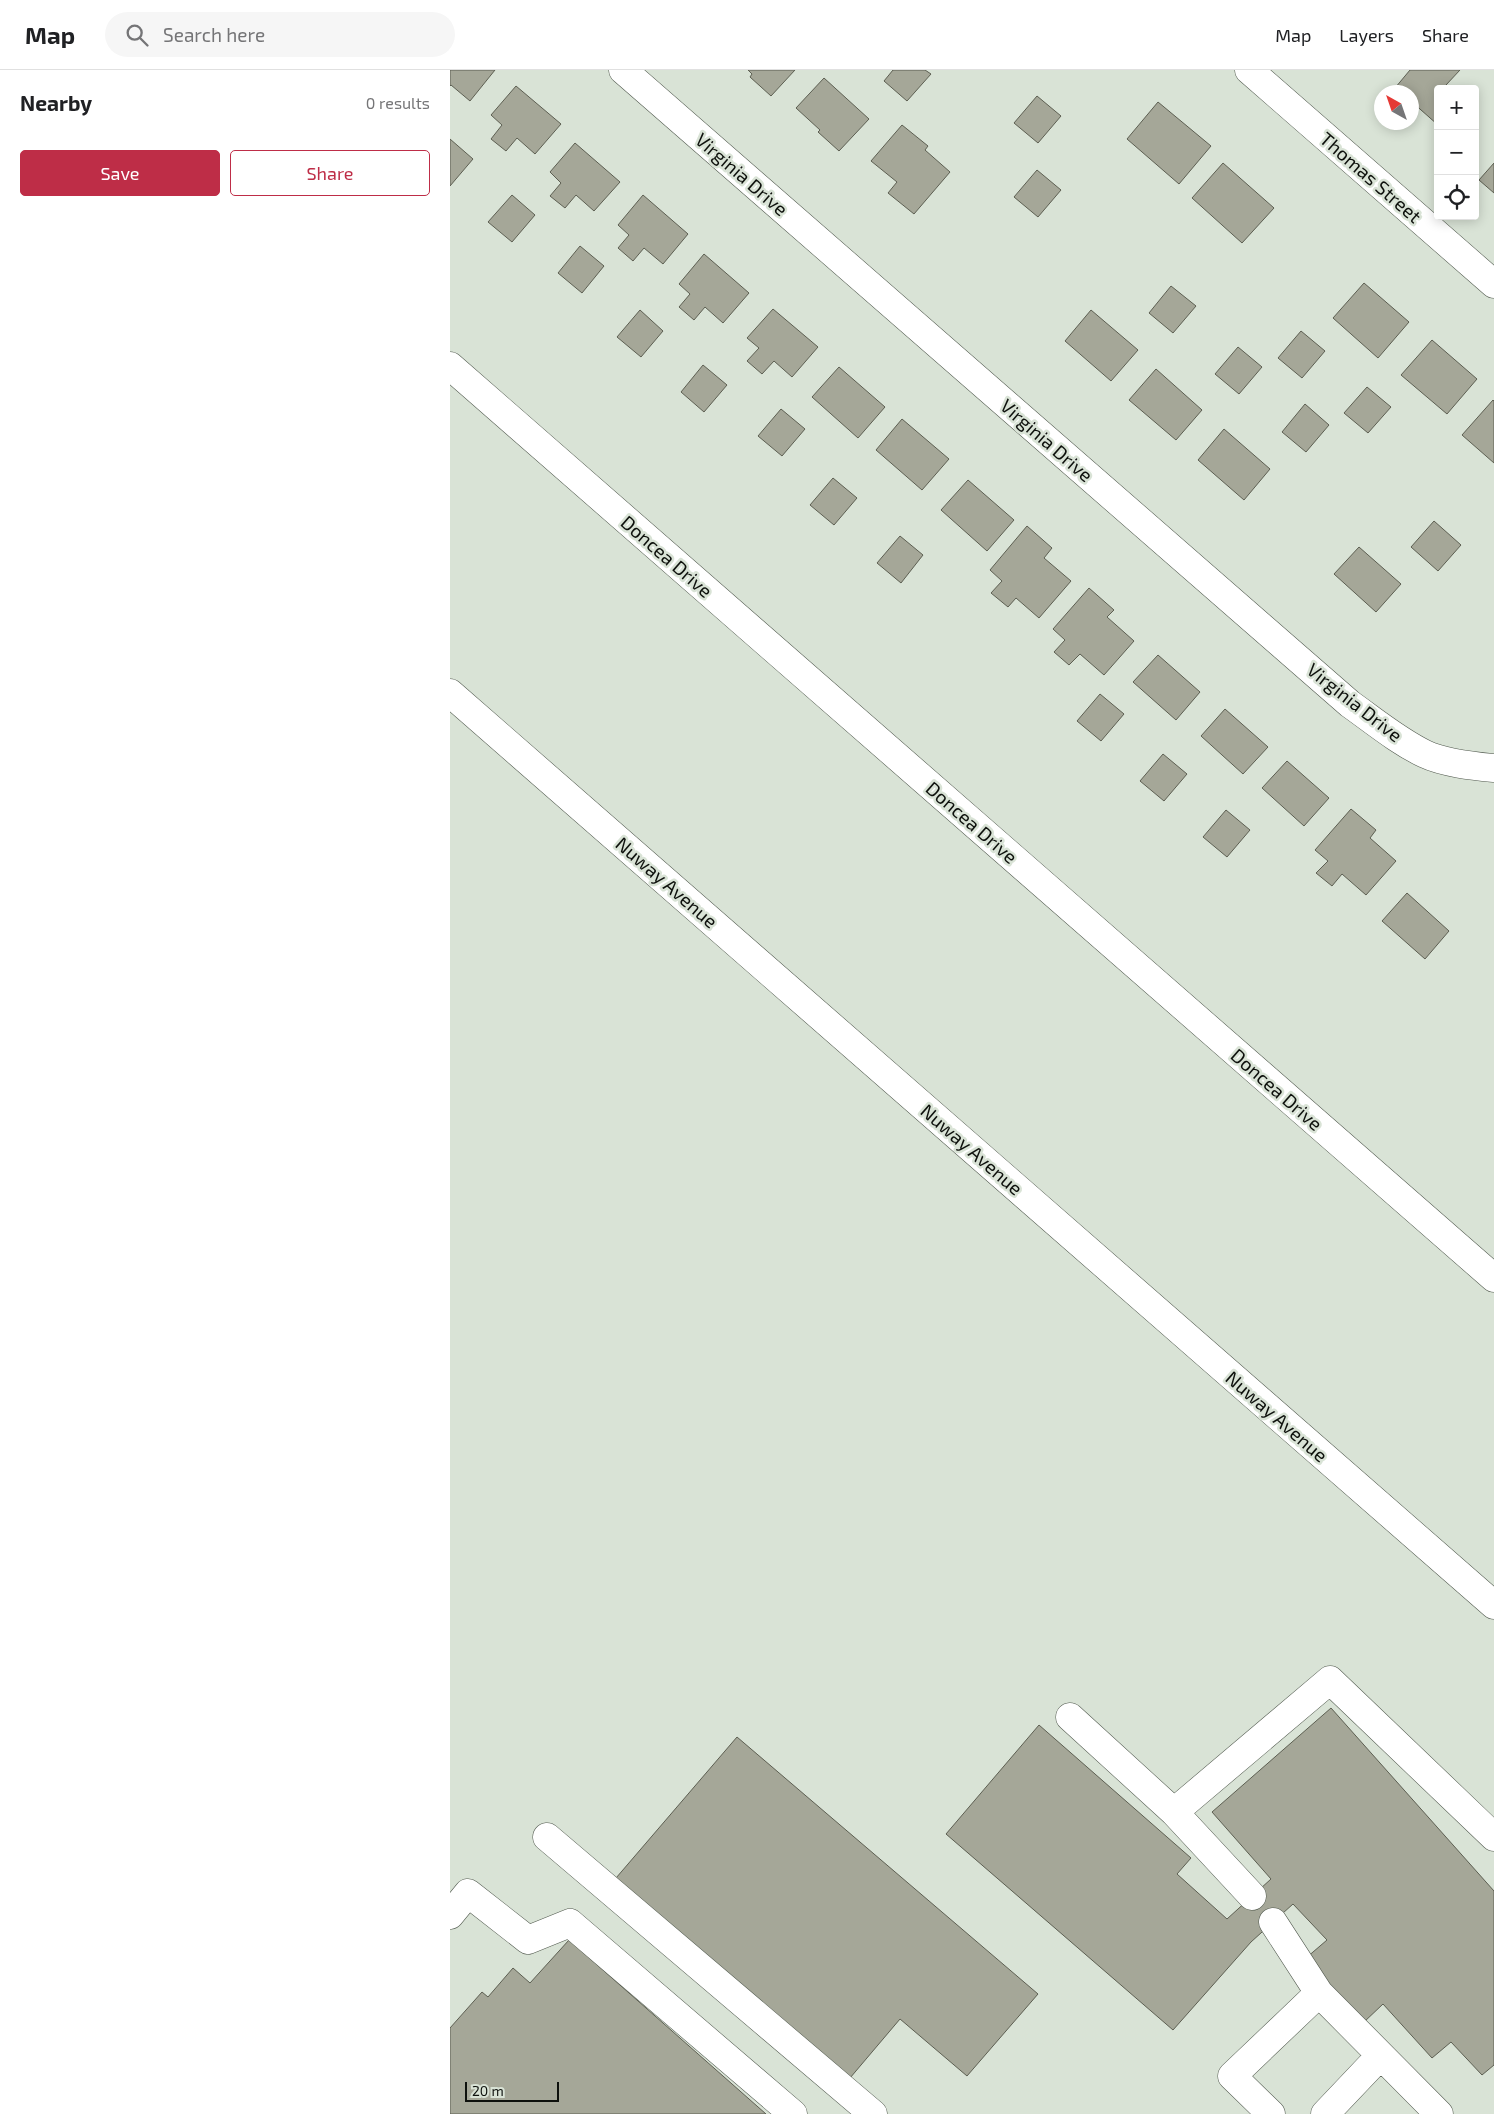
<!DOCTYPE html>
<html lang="en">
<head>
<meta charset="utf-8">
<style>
	:root { --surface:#fff; --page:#f6f6f6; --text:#202124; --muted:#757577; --line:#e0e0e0; --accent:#be2d47 }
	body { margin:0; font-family:"Exo 2",sans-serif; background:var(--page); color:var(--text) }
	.controls { position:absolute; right:15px; top:15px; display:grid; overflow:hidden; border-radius:5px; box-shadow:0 2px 12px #0003 }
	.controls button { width:45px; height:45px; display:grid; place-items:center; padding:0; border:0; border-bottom:1px solid var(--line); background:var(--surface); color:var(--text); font:25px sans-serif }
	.compass { position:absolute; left:924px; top:15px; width:45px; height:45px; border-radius:50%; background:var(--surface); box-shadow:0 2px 12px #0003; rotate:320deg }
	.scale { position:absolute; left:15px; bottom:12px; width:94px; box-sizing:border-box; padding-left:5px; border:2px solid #0e110d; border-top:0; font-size:14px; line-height:18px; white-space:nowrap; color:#0e110d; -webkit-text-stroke:4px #d9e3d6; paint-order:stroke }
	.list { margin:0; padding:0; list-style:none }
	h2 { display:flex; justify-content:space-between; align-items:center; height:65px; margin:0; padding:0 20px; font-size:21px }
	h2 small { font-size:16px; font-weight:400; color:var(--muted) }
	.actions { display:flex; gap:10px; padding:15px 20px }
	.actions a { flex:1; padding:11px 0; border:1px solid var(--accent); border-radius:5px; text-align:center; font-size:18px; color:var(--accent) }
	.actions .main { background:var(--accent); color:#fff }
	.icon { flex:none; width:28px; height:28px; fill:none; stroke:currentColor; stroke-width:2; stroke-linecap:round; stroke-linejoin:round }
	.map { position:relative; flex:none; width:1044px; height:2044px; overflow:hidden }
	header { display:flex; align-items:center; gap:30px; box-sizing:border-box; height:70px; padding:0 25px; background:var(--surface); border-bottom:1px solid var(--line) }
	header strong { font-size:24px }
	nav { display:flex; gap:28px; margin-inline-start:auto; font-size:18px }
	.search { width:350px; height:45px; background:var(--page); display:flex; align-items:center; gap:12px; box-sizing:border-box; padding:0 18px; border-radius:28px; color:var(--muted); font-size:19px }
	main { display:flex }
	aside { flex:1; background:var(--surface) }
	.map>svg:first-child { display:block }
	.building { fill:#a5a798; stroke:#5d5f52 }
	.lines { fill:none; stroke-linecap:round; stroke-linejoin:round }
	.minor-casing { stroke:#525a4f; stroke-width:29 }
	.minor { stroke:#fff; stroke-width:28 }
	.labels { text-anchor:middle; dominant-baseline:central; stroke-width:5; stroke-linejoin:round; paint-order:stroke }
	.street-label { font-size:19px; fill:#0e110d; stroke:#d9e3d6 }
</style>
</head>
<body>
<header>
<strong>Map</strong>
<div class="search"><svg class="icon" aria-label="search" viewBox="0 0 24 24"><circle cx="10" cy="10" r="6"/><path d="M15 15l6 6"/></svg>Search here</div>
<nav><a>Map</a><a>Layers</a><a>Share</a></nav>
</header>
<main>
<aside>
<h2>Nearby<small>0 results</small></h2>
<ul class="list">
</ul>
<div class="actions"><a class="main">Save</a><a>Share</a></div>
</aside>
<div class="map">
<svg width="1044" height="2044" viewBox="0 0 1044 2044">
	<rect width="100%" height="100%" fill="#d9e3d6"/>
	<!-- building -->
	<path class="building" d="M0 0H45L20 31 1 15 0 16Z
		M298 0H345L321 26 300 7 302 4Z
		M443 0H475L481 4 457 31 434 11Z
		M960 0H1010L996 15 1001 19H988V55L962 32V22H950L945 18Z
		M374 8 419 49 389 81 368 62 370 60 346 38Z
		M66 16 111 54 85 84 67 68 56 81 41 69 52 55 41 45Z
		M587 26 611 46 588 73 564 53Z
		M708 32 761 76 729 114 677 69Z
		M452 55 478 76 475 80 500 102 464 144 438 123 447 112 421 91Z
		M0 69 23 89 0 116Z
		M125 73 170 112 144 141 126 125 115 138 100 126 111 113 100 102Z
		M773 93 824 138 792 173 742 128Z
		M1044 93V123L1029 110Z
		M587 100 611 120 588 147 564 127Z
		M62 125 85 145 62 172 38 152Z
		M193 125 238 164 213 194 194 178 183 191 168 178 179 165 168 155Z
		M130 176 154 196 132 223 108 203Z
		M254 184 299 223 273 253 255 237 244 250 229 237 240 224 229 214Z
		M914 213 959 252 928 288 883 248Z
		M721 216 746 236 723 263 699 243Z
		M323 239 368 277 342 307 324 291 312 304 297 291 309 278 297 268Z
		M190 240 213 261 191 287 167 267Z
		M641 240 688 280 661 311 615 271Z
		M851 261 875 281 852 308 828 288Z
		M982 270 1027 309 997 344 951 305Z
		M788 277 812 297 789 324 765 304Z
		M253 295 277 315 254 342 231 322Z
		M389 297 435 337 408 368 362 327Z
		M706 299 752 340 726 370 679 330Z
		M917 317 941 337 918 363 894 343Z
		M1043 330 1044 331V393L1012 365Z
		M855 334 879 355 856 382 832 362Z
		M331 339 355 359 332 386 308 366Z
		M452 349 499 389 472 420 426 380Z
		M774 359 820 399 794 430 748 390Z
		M383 408 407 428 384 455 360 435Z
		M518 410 564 450 537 481 491 440Z
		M984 451 1011 475 988 501 961 477Z
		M577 456 602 478 594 488 621 511 589 548 566 528 558 537 541 523 552 511 540 500Z
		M450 466 473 485 451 513 427 493Z
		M909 477 951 514 926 542 884 504Z
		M639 518 664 540 657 547 684 571 654 605 630 584 619 595 604 582 615 570 603 559Z
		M708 585 750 622 726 650 683 612Z
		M650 624 674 644 651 671 627 651Z
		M775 639 818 677 793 704 751 666Z
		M713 684 737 704 714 731 690 711Z
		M837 691 879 728 854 756 812 718Z
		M901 739 926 760 920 768 946 791 916 825 892 804 882 816 866 803 878 791 865 780Z
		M776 740 800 760 777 787 753 767Z
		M957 823 999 861 975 889 932 851Z
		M881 1638 1044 1821V1995L1032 2005 1001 1972 982 1988 933 1934 913 1953 856 1888 877 1870 843 1834 801 1872 723 1960 496 1764 589 1655 741 1788 727 1804 777 1849 821 1809 762 1742Z
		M287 1667 588 1924 517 2006 450 1949 400 2008 166 1808Z
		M119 1870 316 2044H0V1958L32 1922 38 1927 63 1898 80 1913Z"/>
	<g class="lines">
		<!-- minor casing -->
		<g class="minor-casing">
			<path id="minor" d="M173 0 900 634C924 651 948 671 975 684 994 693 1023 696 1044 698
				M799 0 1044 214
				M0 296 1044 1208
				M0 623 1044 1535
				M620 1647 724 1742
				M97 1767 423 2044
				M802 1826 724 1742 880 1610 1044 1767
				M0 1845 18 1823 78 1870 120 1853 343 2044
				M823 1852 869 1923 989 2044
				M821 2044 782 2006 869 1923
				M875 2044 930 1986"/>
		</g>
		<!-- minor -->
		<use href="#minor" class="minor"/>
	</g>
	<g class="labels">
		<!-- street labels -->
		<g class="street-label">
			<text transform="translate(292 104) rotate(41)">Virginia Drive</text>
			<text transform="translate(921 107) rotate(41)">Thomas Street</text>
			<text transform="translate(597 370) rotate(41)">Virginia Drive</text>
			<text transform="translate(217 486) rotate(41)">Doncea Drive</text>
			<text transform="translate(905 632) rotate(38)">Virginia Drive</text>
			<text transform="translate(522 752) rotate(41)">Doncea Drive</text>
			<text transform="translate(217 812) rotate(41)">Nuway Avenue</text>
			<text transform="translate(827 1019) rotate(41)">Doncea Drive</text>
			<text transform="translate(522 1079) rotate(41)">Nuway Avenue</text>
			<text transform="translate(827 1346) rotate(41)">Nuway Avenue</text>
		</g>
	</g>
</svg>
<div class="controls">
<button>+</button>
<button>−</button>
<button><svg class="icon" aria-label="locate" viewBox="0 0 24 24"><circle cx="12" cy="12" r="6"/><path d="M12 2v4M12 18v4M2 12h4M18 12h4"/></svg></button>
</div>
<svg class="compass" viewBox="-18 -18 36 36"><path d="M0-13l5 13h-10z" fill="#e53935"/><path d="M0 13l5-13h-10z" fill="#757577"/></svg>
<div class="scale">20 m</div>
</div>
</main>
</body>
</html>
